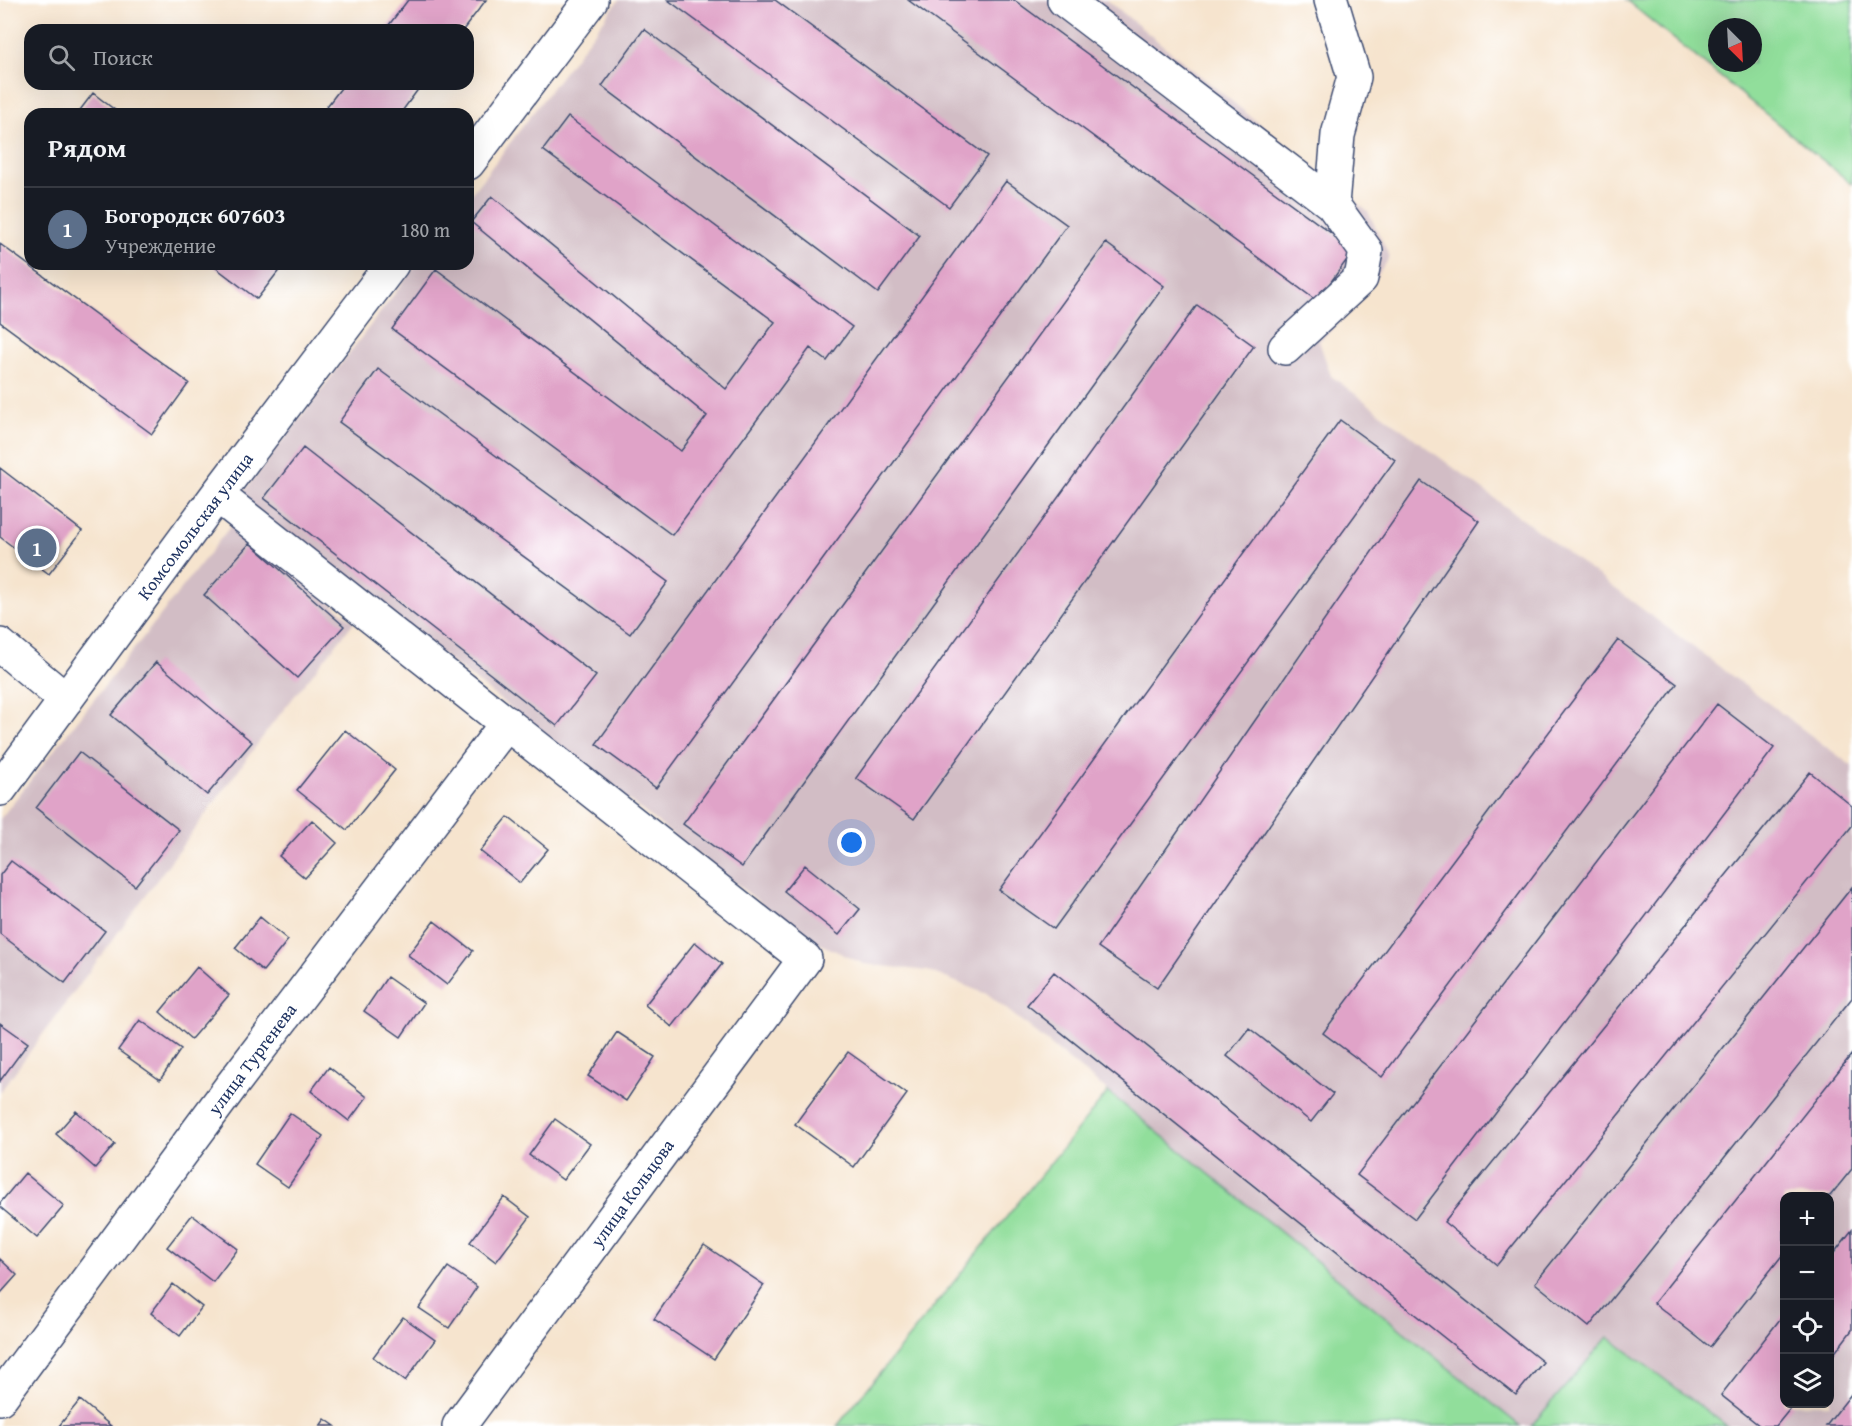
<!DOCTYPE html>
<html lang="ru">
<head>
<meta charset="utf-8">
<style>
	:root { --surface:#171b24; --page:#242831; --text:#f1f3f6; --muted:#9ea1a6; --line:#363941; --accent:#d93025 }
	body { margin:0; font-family:"Gentium Book Plus",serif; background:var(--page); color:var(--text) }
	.controls { position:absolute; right:18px; bottom:18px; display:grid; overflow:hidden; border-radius:12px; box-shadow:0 6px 24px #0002 }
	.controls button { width:54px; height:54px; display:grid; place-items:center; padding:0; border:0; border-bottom:2px solid var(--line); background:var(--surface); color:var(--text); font:30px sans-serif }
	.compass { position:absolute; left:1708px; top:18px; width:54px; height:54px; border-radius:50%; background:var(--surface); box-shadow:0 6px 24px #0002; rotate:156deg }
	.you { position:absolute; left:852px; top:843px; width:21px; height:21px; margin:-15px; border:4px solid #fff; border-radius:50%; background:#1a73e8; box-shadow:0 0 0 9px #1a73e833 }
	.badge { display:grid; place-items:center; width:39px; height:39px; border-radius:50%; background:var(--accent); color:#fff; font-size:20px; font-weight:700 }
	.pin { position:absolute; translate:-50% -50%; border:3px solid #fff; box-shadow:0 2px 6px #0006 }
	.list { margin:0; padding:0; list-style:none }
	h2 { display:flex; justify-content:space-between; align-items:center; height:78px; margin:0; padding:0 24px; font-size:26px }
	h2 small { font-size:20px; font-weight:400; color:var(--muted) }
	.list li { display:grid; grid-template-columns:39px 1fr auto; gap:18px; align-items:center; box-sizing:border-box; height:84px; padding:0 24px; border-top:2px solid var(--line) }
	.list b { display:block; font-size:22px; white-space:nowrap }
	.list p { margin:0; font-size:20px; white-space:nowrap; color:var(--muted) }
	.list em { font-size:20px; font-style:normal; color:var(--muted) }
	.icon { flex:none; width:33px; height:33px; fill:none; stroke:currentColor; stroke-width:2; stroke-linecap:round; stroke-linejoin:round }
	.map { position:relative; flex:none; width:1852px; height:1426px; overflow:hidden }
	.search { position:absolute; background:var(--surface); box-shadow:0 6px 24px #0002; left:24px; top:24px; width:450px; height:66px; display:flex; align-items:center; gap:15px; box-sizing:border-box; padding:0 21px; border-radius:18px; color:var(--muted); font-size:22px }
	.panel { position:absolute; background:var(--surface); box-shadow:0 6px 24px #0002; left:24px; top:108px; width:450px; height:162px; border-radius:18px }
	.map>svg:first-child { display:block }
	.industrial { fill:#d2bdc5; fill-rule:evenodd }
	.green { fill:#91de9b; stroke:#56867c; stroke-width:1.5; fill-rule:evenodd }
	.building { fill:#e0a3c8 }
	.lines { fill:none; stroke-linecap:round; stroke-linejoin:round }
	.minor-casing { stroke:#3c4a6f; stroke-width:36 }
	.minor { stroke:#fff; stroke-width:33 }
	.labels { text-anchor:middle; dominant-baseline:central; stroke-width:5; stroke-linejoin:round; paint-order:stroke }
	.street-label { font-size:18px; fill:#1b2f5e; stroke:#fff }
</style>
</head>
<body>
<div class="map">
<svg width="1852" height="1426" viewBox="0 0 1852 1426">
	<rect width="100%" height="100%" fill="#fff"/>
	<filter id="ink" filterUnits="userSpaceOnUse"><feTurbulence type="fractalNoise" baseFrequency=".0167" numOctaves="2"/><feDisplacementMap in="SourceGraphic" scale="12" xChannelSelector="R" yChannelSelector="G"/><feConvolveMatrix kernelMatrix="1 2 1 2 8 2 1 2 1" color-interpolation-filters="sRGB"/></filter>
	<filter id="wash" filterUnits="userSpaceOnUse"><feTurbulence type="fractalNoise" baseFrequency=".008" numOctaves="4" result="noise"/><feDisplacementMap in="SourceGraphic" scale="24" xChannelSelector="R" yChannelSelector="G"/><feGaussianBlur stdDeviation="1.35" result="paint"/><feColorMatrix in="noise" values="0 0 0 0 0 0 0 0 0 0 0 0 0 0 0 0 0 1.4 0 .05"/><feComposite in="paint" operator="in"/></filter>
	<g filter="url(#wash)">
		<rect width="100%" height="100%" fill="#f6e4ce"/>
		<!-- industrial -->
		<path class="industrial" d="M619 0H1107L1368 212 1390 257 1356 307 1319 341 1331 376 1852 766V1426H1727L1608 1337 1531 1426H1520L989 995 928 971 864 964 803 936 240 497 417 264H468V198ZM1784 1196H1830V1404H1784Z
			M233 523 354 622 273 723 0 1092V819Z"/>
		<!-- green -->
		<path class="green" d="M1626 0H1852V184ZM1717 27H1753V63H1717Z
			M1108 1092 1520 1426H837Z
			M1608 1337 1727 1426H1531Z"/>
		<g id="blocks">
			<!-- building -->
			<path class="building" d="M408 0H486L463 30H385Z
				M668 0H775L987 156 949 207Z
				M908 0H1014L1354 250 1317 301Z
				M644 29 920 236 878 293 602 86Z
				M344 84H422L400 114H321Z
				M93 93 120 114H77Z
				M568 117 852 327 827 361 810 348 672 535 392 329 436 269 681 451 707 416 471 222 492 196 726 389 775 322 543 150Z
				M1006 181 1067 225 656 788 596 744Z
				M1106 243 1164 286 742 867 683 824Z
				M0 244 189 383 152 434 0 322Z
				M211 264H284L257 299Z
				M1197 305 1254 346 914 819 856 778Z
				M378 369 668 582 630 634 339 422Z
				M1340 420 1395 460 1054 929 999 890Z
				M303 448 596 676 557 726 264 498Z
				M0 468 82 531 49 574 0 537Z
				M1421 481 1479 521 1157 988 1098 947Z
				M250 543 344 626 297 678 204 595Z
				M1618 640 1677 684 1382 1077 1323 1033Z
				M156 662 252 742 207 795 111 715Z
				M1717 704 1774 748 1415 1219 1357 1175Z
				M345 730 395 770 347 830 297 790Z
				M79 752 179 830 135 886 36 808Z
				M1810 772 1852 806V826L1497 1265 1444 1222Z
				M508 817 548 849 520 883 480 851Z
				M312 820 337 843 305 878 279 856Z
				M11 861 105 931 65 983 0 934V875Z
				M805 865 860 909 839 935 784 891Z
				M1852 887V998L1589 1327 1535 1283Z
				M260 917 288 940 263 971 235 948Z
				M434 921 473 951 447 985 408 955Z
				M695 942 722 964 672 1027 645 1005Z
				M197 967 229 995 191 1039 160 1012Z
				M1054 972 1543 1362 1516 1395 1027 1005Z
				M387 977 424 1003 401 1037 364 1011Z
				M140 1020 181 1049 160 1080 118 1050Z
				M0 1023 28 1043 0 1081Z
				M1249 1028 1333 1094 1311 1122 1227 1056Z
				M617 1032 655 1057 626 1101 588 1076Z
				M848 1052 907 1094 854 1167 795 1124Z
				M1852 1054V1169L1830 1196H1784V1253L1710 1347 1654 1303Z
				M329 1067 367 1097 349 1121 311 1091Z
				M76 1111 115 1144 95 1168 56 1134Z
				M290 1113 323 1136 288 1187 255 1164Z
				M555 1119 590 1144 563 1180 529 1155Z
				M25 1173 64 1206 37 1238 0 1207V1203Z
				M504 1197 530 1217 496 1262 470 1242Z
				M192 1215 238 1249 213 1282 167 1247Z
				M1852 1230V1330L1830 1359V1258Z
				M704 1245 764 1285 714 1359 654 1319Z
				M0 1259 17 1275 0 1294Z
				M448 1267 477 1287 449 1328 419 1308Z
				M173 1284 202 1307 180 1336 151 1313Z
				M1784 1314V1404H1794L1776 1426H1760L1721 1395Z
				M403 1317 435 1340 405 1381 373 1357Z
				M1852 1393V1426H1826Z
				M80 1400 111 1426H59Z
				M325 1419 335 1426H320Z"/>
		</g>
	</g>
	<g filter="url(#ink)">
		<use href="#blocks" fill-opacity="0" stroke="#3c4a6f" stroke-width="1.5"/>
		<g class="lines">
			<!-- minor casing -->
			<g class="minor-casing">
				<path id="minor" d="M1064 0 1332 204 1366 251 1361 278 1285 348
					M1331 0 1354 77 1338 135 1332 204
					M468 163 591 0
					M217 495 805 959 459 1426
					M0 645 66 700
					M0 789 217 495 392 264
					M0 1398 232 1085 507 723"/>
			</g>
			<!-- minor -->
			<use href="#minor" class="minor"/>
		</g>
	</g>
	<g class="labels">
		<!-- street labels -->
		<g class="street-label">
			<text transform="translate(195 526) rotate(-53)">Комсомольская улица</text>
			<text transform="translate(252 1059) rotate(-53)">улица Тургенева</text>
			<text transform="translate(632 1193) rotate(-54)">улица Кольцова</text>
		</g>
	</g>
</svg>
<div class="controls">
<button>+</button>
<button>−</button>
<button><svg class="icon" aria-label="locate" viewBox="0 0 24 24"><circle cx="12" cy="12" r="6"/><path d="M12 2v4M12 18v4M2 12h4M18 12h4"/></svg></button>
<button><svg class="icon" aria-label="layers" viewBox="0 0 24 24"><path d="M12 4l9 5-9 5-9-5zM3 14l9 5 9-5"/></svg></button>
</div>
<svg class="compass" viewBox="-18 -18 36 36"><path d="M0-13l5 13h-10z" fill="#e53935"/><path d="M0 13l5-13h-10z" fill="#9ea1a6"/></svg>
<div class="you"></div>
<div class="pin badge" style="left:37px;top:548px;background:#5c6f8a">1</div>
<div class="search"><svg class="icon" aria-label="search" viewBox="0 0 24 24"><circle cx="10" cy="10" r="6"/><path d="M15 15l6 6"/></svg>Поиск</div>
<section class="panel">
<h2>Рядом<small></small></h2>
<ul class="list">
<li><span class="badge" style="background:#5c6f8a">1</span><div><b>Богородск 607603</b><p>Учреждение</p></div><em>180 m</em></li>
</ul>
</section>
</div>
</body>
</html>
